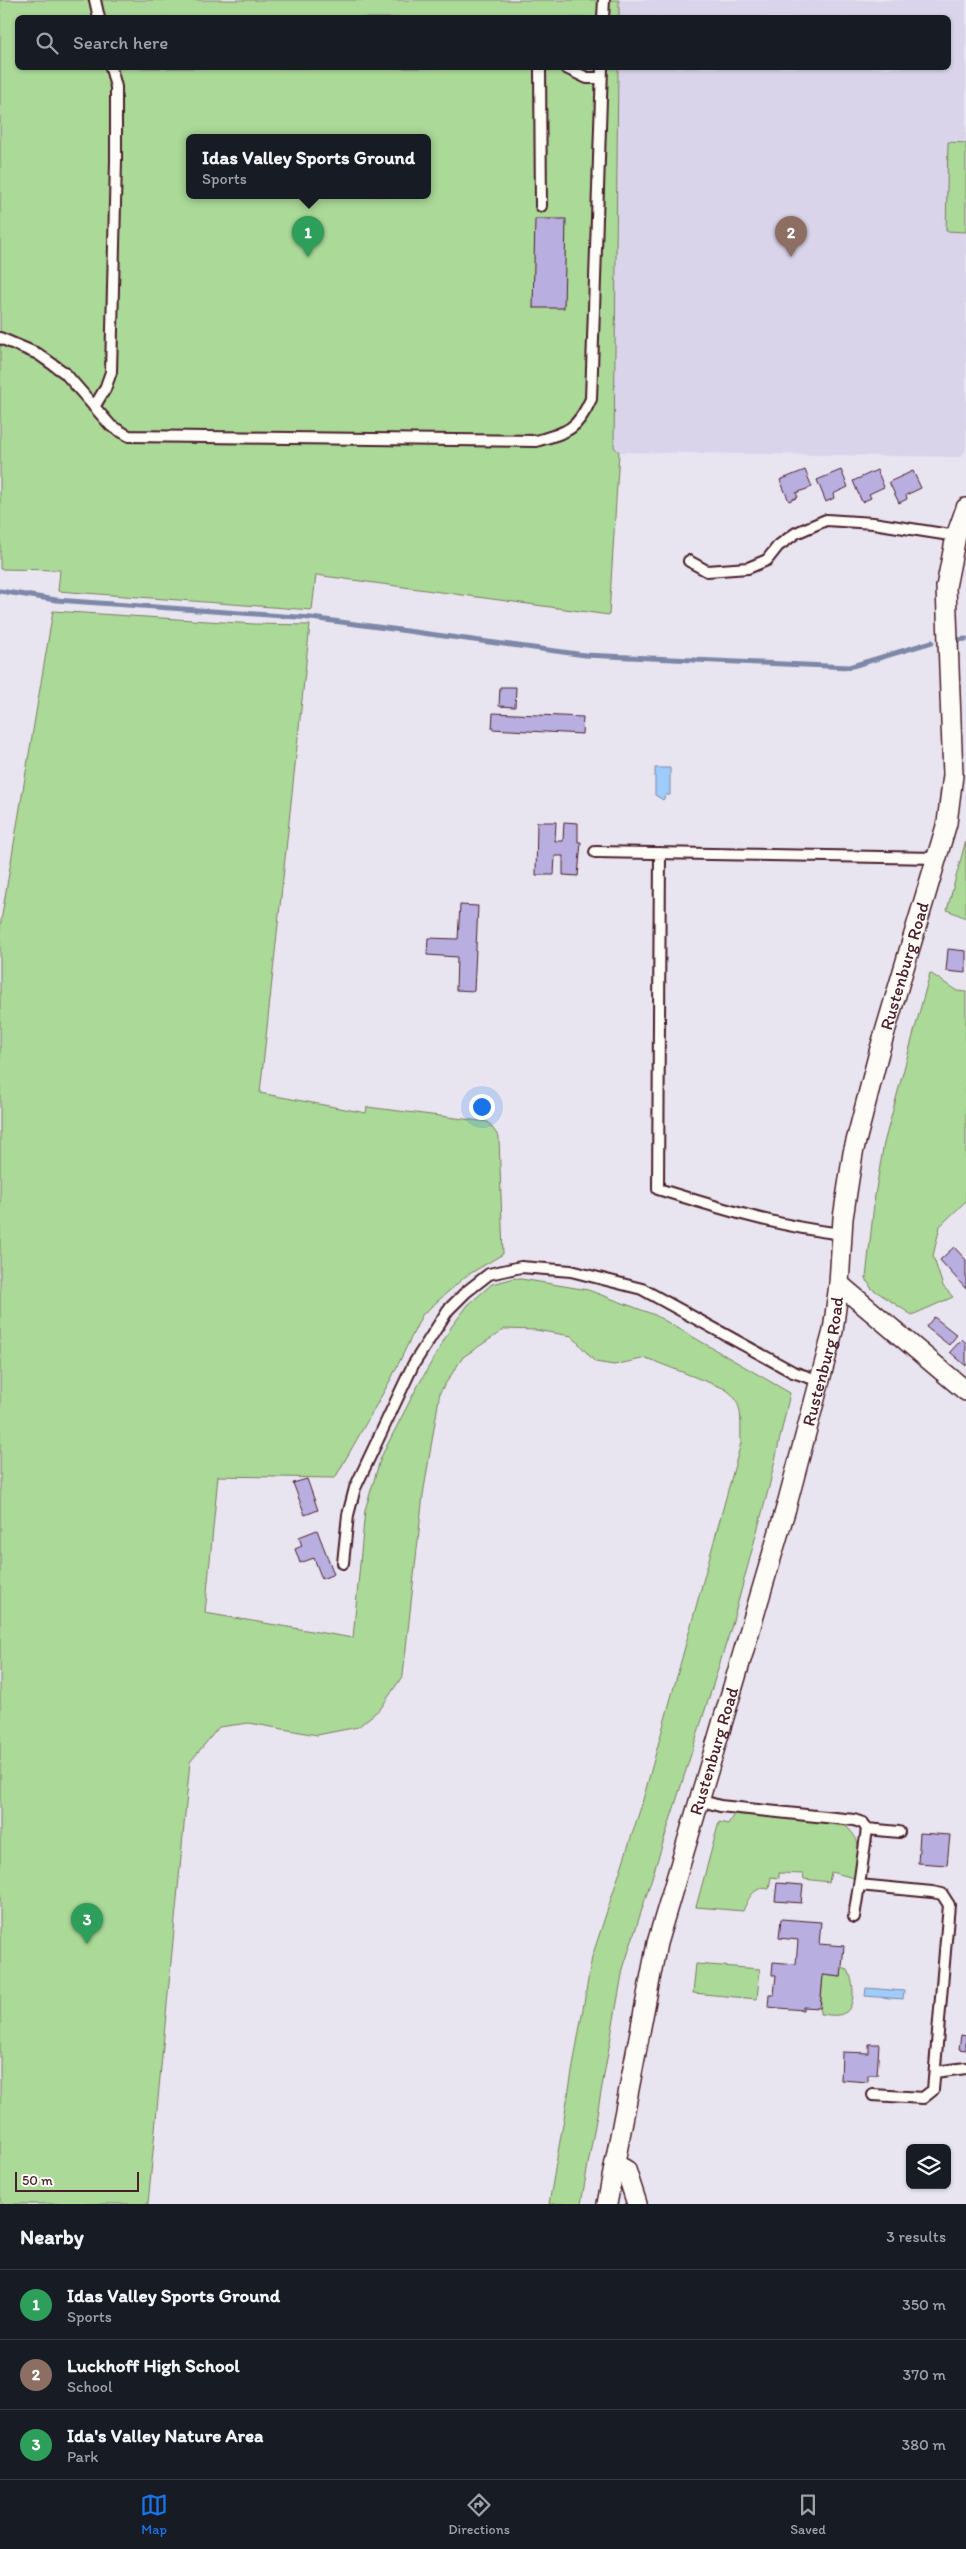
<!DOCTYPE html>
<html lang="en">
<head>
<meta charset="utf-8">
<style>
	:root { --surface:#171b24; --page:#20242c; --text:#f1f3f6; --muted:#9ea1a6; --line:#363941; --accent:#1a73e8 }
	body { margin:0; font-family:Itim,sans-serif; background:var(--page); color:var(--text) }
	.controls { position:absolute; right:15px; bottom:15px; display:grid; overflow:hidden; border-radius:8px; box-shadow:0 1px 4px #0004 }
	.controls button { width:45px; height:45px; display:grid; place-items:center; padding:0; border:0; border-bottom:1px solid var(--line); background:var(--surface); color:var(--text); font:25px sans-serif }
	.scale { position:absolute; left:15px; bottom:12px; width:124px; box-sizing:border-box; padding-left:5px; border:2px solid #4a1f2b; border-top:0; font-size:14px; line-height:18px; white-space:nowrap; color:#4a1f2b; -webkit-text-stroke:4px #fdfcf7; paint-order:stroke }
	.you { position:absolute; left:481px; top:1106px; width:18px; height:18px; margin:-12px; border:4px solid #fff; border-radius:50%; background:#1a73e8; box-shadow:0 0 0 8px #1a73e833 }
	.badge { display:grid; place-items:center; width:32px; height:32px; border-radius:50%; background:var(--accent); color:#fff; font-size:16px; font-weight:700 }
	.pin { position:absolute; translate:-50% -41px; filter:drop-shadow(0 1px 2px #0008) }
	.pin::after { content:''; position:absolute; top:26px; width:18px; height:15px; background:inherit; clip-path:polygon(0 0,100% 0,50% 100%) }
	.popup { position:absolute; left:186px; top:134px; width:245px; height:65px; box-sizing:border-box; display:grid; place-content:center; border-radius:8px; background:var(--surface); filter:drop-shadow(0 1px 4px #0005); font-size:16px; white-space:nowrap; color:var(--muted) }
	.popup b { font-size:19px; color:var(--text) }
	.popup::after { content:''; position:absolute; left:50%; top:100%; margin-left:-10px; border:10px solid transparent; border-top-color:var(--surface) }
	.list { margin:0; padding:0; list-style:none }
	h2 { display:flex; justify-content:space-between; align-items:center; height:65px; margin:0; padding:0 20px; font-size:21px }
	h2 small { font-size:16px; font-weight:400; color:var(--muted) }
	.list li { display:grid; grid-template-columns:32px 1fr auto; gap:15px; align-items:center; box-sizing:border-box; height:70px; padding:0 20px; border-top:1px solid var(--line) }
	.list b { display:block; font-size:19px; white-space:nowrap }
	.list p { margin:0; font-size:16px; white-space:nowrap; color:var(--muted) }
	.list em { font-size:16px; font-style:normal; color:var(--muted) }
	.icon { flex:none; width:28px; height:28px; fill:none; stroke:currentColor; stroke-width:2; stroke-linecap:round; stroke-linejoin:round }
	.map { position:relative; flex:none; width:966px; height:2204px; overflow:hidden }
	.search { position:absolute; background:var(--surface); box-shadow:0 1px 4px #0004; left:15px; right:15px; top:15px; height:55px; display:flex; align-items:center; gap:12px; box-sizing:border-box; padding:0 18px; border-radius:8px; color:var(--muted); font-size:19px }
	.sheet { height:275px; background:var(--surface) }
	nav { display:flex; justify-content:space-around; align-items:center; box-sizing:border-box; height:70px; border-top:1px solid var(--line); background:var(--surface); font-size:14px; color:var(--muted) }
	nav a { display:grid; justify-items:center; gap:2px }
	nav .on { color:var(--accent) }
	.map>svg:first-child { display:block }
	.built { fill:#dad4eb }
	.green { fill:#abd998; stroke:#7a7c62; fill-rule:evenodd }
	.water { fill:#9fccfa; stroke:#7d87a7 }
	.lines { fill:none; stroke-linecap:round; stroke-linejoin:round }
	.stream { stroke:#7d87a7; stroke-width:5 }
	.building { fill:#b8aee0; stroke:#4a1f2b }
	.lane-casing { stroke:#4a1f2b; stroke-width:14 }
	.street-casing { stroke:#4a1f2b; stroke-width:22 }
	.lane { stroke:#fdfcf7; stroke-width:10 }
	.street { stroke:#fdfcf7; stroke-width:19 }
	.labels { text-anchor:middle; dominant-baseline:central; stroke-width:4; stroke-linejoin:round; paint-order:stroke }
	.street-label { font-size:18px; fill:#4a1f2b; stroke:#fdfcf7 }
</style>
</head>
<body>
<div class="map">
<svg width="966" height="2204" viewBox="0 0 966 2204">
	<rect width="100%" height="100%" fill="#e8e5f0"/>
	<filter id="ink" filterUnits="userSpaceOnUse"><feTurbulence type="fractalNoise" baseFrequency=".02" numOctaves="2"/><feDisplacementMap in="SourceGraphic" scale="10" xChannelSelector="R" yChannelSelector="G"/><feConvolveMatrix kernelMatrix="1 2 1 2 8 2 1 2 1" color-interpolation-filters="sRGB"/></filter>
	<g filter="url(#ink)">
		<!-- built -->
		<path class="built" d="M619 0H966V450L961 457 619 452 614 447 618 68H948V18L619 17Z"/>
		<!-- green -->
		<path class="green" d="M0 0H619V18H18V68H618L614 447 619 452 609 615 316 575 312 610 58 591 60 570 0 569ZM189 138H427V196H189Z
			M948 142 966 143V232L946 231Z
			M53 611 254 624 310 625 260 1093 366 1113 367 1107 488 1122 499 1137 503 1254 466 1276 422 1315 391 1379 335 1478 218 1476 205 1613 353 1638 365 1510 381 1457 415 1391 452 1326 468 1305 492 1284 515 1278 588 1290 655 1315 790 1393 769 1487 731 1628 623 1969 581 2204H549L592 1957 641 1807 741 1443C740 1420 745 1400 723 1388L646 1358 614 1365 595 1362 572 1336 535 1330 505 1329 463 1357 440 1392 423 1495 403 1675 381 1708 358 1727 317 1735 249 1723 219 1727 190 1762 148 2204H0V927Z
			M966 840V918L947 910Z
			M930 973 957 991 966 992V1201L940 1226 933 1256 943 1286 953 1297 912 1315 871 1288 866 1278 875 1195 884 1143Z
			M734 1814 843 1824C865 1841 858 1853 854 1878L831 1872 829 1882 804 1879 803 1874 779 1873V1878L771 1877 769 1889C754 1885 748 1899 743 1911L696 1907 719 1822 728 1824Z
			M696 1964 760 1969 757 1999 693 1993Z
			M842 1968 848 1970C853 1979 857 2004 846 2012 837 2018 827 2014 820 2014L823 1975 841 1977Z"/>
		<!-- water -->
		<path class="water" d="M655 768H670V795H666L663 800 655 795Z
			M866 1988 904 1991 903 1999 865 1996Z"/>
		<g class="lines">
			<!-- stream -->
			<path class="stream" d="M0 591 56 600 311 618 585 655 849 667 932 642
				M956 640 966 639"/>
		</g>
		<!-- building -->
		<path class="building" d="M535 219H566L564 308H533Z
			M805 470 812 487 796 493 798 497 789 501 780 480Z
			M841 470 848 487 833 494 834 498 826 502 817 480Z
			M877 470 884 487 869 494 871 498 862 502 853 481Z
			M913 471 921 488 906 495 907 499 899 503 889 482Z
			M500 687H516L515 707 499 706Z
			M493 713 583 717 582 734 492 729Z
			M537 822H556L555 841H563L564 822 578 823V842H581L578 876 563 875V856H555L554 875H536Z
			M460 905 478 906 474 991 456 990 457 957 427 955 428 938 458 939Z
			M948 949 966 951V973L946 971Z
			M954 1247 966 1260V1289L940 1260Z
			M934 1317 957 1335 949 1345 926 1327Z
			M962 1339 966 1343V1366L950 1352Z
			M307 1479 318 1510 305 1515 293 1483Z
			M317 1530 334 1574 322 1579 314 1558 300 1563 295 1549 302 1546 299 1537Z
			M920 1833 950 1835 947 1865 918 1863Z
			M777 1883 803 1885 801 1903 775 1901Z
			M781 1919 821 1922 819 1944 844 1946 841 1977 823 1975 820 2008 803 2007V2010L768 2007 769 1995H774L776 1975H772L773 1962 796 1964 798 1940 779 1938Z
			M961 2035 966 2036V2050L959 2049Z
			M869 2044H879L877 2075H868V2082L841 2080 842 2052 869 2053Z"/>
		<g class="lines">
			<!-- lane casing -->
			<g class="lane-casing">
				<path id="lane" d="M95 0 99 18
					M603 18 604 0
					M540 68 541 206
					M566 68 587 78H601
					M0 338 38 354 65 373 111 426 129 436 536 441C568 432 577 430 591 399L602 68
					M94 407 105 389 111 372 116 161V87L111 68
					M689 561 707 571 748 568 767 560 778 546 796 533 826 520 873 523 956 536
					M595 852 938 858
					M660 853 658 1189C719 1208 780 1227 842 1234
					M343 1563 348 1515 355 1488 413 1365 448 1310 466 1292 489 1274 521 1267 571 1271 642 1289 793 1372 820 1381
					M699 1800 720 1806 854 1820 863 1823 867 1829 859 1885 932 1892 942 1894 949 1905 933 2090 923 2098 873 2095
					M867 1829 899 1832
					M854 1917 859 1885
					M935 2072 966 2068"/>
			</g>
			<!-- street casing -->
			<g class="street-casing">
				<g id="street">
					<path d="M839 1284 966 1391"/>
					<path d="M615 2164 626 2170 637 2204"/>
					<path id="s1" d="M607 2204 657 1943 786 1508 833 1331 839 1284 843 1218 853 1153 879 1052 947 823 953 775 946 587 956 536 966 508"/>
				</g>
			</g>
			<!-- lane -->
			<use href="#lane" class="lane"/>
			<!-- street -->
			<use href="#street" class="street"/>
		</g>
	</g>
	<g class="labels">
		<!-- street labels -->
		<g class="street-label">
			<text stroke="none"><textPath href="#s1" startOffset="1276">Rustenburg Road</textPath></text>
			<text stroke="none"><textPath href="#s1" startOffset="871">Rustenburg Road</textPath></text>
			<text stroke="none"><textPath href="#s1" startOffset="466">Rustenburg Road</textPath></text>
		</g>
	</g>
</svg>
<div class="controls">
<button><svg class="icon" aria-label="layers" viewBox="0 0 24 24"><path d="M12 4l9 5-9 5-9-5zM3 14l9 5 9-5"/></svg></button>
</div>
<div class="scale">50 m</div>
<div class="you"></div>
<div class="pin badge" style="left:308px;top:257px;background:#2e9e5b">1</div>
<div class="popup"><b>Idas Valley Sports Ground</b>Sports</div>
<div class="pin badge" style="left:791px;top:257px;background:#8d6e63">2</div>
<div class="pin badge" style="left:87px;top:1944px;background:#2e9e5b">3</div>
<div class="search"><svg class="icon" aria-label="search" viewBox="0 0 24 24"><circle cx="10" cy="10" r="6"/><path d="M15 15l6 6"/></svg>Search here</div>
</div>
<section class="sheet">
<h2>Nearby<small>3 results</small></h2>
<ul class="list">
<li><span class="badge" style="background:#2e9e5b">1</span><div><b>Idas Valley Sports Ground</b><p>Sports</p></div><em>350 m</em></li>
<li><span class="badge" style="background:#8d6e63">2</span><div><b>Luckhoff High School</b><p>School</p></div><em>370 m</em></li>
<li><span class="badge" style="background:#2e9e5b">3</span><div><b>Ida's Valley Nature Area</b><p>Park</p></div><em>380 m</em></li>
</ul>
</section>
<nav>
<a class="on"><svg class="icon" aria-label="map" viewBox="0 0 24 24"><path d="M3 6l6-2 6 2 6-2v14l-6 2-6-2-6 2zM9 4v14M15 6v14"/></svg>Map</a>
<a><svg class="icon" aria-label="directions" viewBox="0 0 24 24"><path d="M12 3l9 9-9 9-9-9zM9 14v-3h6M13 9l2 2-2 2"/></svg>Directions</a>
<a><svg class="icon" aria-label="saved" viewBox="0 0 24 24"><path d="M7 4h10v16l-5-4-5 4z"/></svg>Saved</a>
</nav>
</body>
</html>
